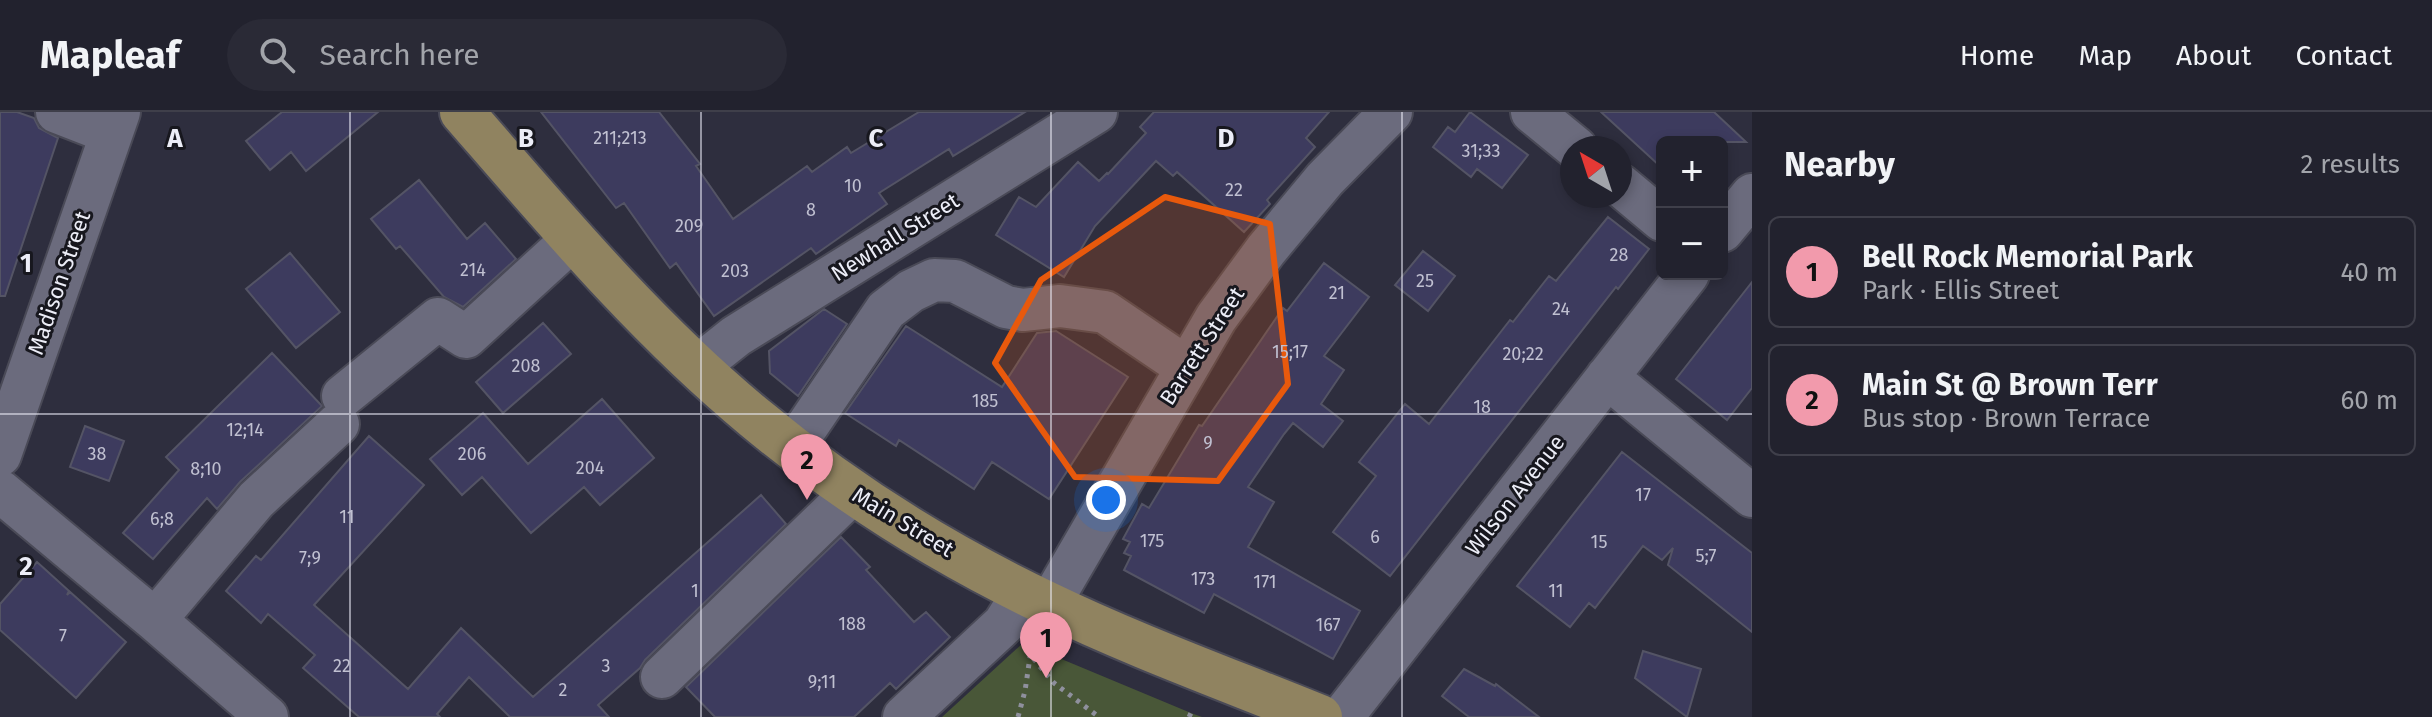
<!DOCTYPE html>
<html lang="en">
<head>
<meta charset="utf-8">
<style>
	:root { --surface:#22222e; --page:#2a2a36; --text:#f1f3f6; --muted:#a2a4aa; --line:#3f3f4a; --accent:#f29aac }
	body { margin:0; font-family:"Fira Sans",sans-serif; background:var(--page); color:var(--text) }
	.controls { position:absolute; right:24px; top:24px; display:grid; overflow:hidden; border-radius:12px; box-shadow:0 4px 12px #0003 }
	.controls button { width:72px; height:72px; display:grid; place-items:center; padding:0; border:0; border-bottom:2px solid var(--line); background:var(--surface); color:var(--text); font:40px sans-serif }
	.compass { position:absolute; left:1560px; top:24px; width:72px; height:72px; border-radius:50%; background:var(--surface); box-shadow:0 4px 12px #0003; rotate:321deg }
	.you { position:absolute; left:1106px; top:388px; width:28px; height:28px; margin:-20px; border:6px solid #fff; border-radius:50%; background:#1a73e8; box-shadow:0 0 0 12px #1a73e833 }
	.badge { display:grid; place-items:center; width:52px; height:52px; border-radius:50%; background:var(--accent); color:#111; font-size:26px; font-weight:700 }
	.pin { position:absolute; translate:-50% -66px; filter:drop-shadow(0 2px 4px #0008) }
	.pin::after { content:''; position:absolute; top:42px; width:28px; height:24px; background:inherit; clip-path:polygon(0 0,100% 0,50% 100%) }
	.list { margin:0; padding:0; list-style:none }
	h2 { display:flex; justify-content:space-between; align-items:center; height:104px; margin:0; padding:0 32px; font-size:34px }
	h2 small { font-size:26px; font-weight:400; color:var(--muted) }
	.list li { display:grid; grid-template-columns:52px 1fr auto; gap:24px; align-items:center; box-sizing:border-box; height:112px; margin:0 16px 16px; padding:0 16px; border:2px solid var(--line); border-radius:12px }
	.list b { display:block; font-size:30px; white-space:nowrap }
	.list p { margin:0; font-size:26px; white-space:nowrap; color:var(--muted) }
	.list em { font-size:26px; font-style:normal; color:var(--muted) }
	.icon { flex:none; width:44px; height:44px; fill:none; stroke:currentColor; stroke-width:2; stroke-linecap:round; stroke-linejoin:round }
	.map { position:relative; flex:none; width:1752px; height:605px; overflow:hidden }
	header { display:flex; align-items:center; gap:48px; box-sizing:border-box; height:112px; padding:0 40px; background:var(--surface); border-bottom:2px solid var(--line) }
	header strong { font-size:38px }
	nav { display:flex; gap:44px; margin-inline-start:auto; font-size:28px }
	.search { width:560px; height:72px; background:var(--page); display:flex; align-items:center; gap:20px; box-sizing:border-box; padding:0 28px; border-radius:44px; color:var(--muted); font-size:30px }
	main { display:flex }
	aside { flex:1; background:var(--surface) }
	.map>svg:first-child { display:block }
	.green { fill:#495738 }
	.building { fill:#3d3b5e; stroke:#545465; stroke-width:2 }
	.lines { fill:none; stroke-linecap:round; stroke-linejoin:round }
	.minor-casing { stroke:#4a4a57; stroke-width:46 }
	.major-casing { stroke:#4a4a57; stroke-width:48 }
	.path { stroke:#8f909d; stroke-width:5; stroke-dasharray:4 6; stroke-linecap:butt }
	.minor { stroke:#6b6b7d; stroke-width:42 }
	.major { stroke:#908360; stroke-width:44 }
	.marked { fill:#e8590c; fill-opacity:0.2; stroke:#e8590c; stroke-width:6; stroke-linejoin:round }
	.grid { fill:none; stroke:#ecedf7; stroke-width:2; stroke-opacity:0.55 }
	.labels { text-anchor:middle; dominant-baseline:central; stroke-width:6; stroke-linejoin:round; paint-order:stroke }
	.number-label { font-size:18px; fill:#c0c0d1 }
	.street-label { font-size:22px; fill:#ecedf7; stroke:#17171e }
	.grid-label { font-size:26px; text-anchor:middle; font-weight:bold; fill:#ecedf7; stroke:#17171e; stroke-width:6; stroke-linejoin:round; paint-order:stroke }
</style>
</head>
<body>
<header>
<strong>Mapleaf</strong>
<div class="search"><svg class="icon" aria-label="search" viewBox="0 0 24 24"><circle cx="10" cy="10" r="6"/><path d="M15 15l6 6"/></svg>Search here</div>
<nav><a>Home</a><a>Map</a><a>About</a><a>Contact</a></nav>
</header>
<main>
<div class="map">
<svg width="1752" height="605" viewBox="0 0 1752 605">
	<rect width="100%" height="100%" fill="#2e2e3e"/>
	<!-- green -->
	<path class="green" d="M1023 531 1191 601 1202 605H942Z"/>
	<!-- building -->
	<path class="building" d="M0 0H17L34 6 39 16 58 26 5 184H0Z
		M282 0H378L306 59 291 40 270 58 246 29Z
		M541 0H659L700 52 696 54 733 107 807 54 812 60 847 35 851 41 919 0H1025L953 44 949 37 879 81 887 92 816 142 811 136 714 204 676 151 670 156 624 91 616 96Z
		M1154 0H1329L1306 26 1315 35 1267 88 1270 92 1244 120 1177 60 1173 64 1156 49 1095 114 1064 165 996 123 1019 85 1036 95 1078 50 1099 69 1107 61 1108 62 1146 21 1140 15Z
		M1470 0 1528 43 1502 76 1477 57 1471 65 1433 35 1448 15 1455 20Z
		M1601 0H1714L1746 30H1662V56Z
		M419 68 467 127 485 111 516 147 463 195 444 185 400 134 396 137 371 107Z
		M1608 105 1649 137 1618 177 1616 175 1390 464 1333 420 1376 364 1359 350 1405 292 1429 312 1510 208 1513 210 1549 164 1556 169Z
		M1423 139 1455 164 1428 199 1395 173Z
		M290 141 340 200 296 236 246 177Z
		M1324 151 1369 185 1324 244 1344 258 1321 292 1343 309 1323 335 1293 311 1284 322 1248 375 1274 390 1248 435 1360 499 1333 547 1214 482 1204 501 1124 458 1131 444 1124 441 1130 430 1123 427 1142 392 1149 396 1199 313 1202 314 1283 196 1287 199Z
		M1752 170V276L1727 308 1676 267Z
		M824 197 847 212 798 284 770 261 769 239Z
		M543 211 571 242 503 301 476 270Z
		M906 214 1002 275 1037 221 1056 219 1128 265 1049 387 992 350 974 377 899 328 896 334 845 301Z
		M272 241 322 294 240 370 217 397 207 386 153 447 123 421 179 358 166 345Z
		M602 287 654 346 600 393 584 375 531 421 482 365 462 383 430 347 483 301 528 352Z
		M85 314 124 329 109 369 70 355Z
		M369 324 424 373 314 493 408 577 461 516 533 585 761 383 786 412 645 548 640 556 598 593 609 605H510L469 565 437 602 440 605H359L303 556 315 543 268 502 261 511 226 479 256 444 261 448Z
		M1622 340 1752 441V520L1668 453 1673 436 1662 448 1643 434 1595 496 1589 491 1570 515 1517 474Z
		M841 425 870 455 866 458 914 510 926 500 950 525 896 577 890 571 854 605H715L686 575Z
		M37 450 69 479 67 483 70 480 126 530 76 586 0 518V492Z
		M1643 539 1701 557 1687 605 1635 566Z
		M1464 557 1495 574 1496 572 1539 605H1469L1442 584Z"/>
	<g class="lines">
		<!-- minor casing -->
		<g class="minor-casing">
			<path id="minor" d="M57 0 111 21
				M1532 0 1576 36
				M1620 73 1662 108
				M1722 119 1752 83
				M697 255 736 224 1096 0
				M1607 265 1752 384
				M343 284 438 207 466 225 573 127
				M793 335 886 198 911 179 934 168 955 169 1006 195 1023 198 1060 194 1105 200 1186 255
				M0 343 119 0
				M0 379 155 508 267 605
				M1049 493 1216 206 1266 138 1325 67 1391 0
				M155 508 256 388 338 312
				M662 565 853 380
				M904 605 1004 512 1024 480
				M1342 605 1688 162"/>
		</g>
		<!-- major casing -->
		<g class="major-casing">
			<path id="major" d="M462 0C554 106 646 216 755 306 843 379 943 442 1046 491 1135 534 1229 568 1320 605"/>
		</g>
		<!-- path -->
		<path class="path" d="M1027 539 1054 571 1099 605
			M1018 605 1025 579 1030 545
			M1189 605 1191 601"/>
		<!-- minor -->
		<use href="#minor" class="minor"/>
		<!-- major -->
		<use href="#major" class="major"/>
	</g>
	<!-- marked area -->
	<path class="marked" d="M1165 85 1270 112 1288 272 1218 369 1075 365 995 251 1041 168Z"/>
	<!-- grid -->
	<path class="grid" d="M350 0V605M701 0V605M1051 0V605M1402 0V605M0 302H1752"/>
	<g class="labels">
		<!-- number labels -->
		<g class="number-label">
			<text x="620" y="26">211;213</text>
			<text x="1481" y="39">31;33</text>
			<text x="853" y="74">10</text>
			<text x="1234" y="78">22</text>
			<text x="811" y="98">8</text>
			<text x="689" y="114">209</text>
			<text x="1619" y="143">28</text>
			<text x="473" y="158">214</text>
			<text x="735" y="159">203</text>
			<text x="1425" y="169">25</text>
			<text x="1337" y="181">21</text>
			<text x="1561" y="197">24</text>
			<text x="1290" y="240">15;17</text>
			<text x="1523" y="242">20;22</text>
			<text x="526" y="254">208</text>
			<text x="985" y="289">185</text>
			<text x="1482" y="295">18</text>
			<text x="245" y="318">12;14</text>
			<text x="1208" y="331">9</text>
			<text x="97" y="342">38</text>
			<text x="472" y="342">206</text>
			<text x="590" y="356">204</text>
			<text x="206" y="357">8;10</text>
			<text x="1643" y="383">17</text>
			<text x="347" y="405">11</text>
			<text x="162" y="407">6;8</text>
			<text x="1375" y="425">6</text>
			<text x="1152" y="429">175</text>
			<text x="1599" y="430">15</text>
			<text x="1706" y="444">5;7</text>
			<text x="310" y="446">7;9</text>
			<text x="1203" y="467">173</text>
			<text x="1265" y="470">171</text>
			<text x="695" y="479">1</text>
			<text x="1556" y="479">11</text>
			<text x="852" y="512">188</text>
			<text x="1328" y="513">167</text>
			<text x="63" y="524">7</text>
			<text x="342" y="554">22</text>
			<text x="606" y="554">3</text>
			<text x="822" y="570">9;11</text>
			<text x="563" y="578">2</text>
		</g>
		<!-- street labels -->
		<g class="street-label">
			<text transform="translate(895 125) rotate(-32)">Newhall Street</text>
			<text transform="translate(59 171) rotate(-71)">Madison Street</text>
			<text transform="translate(1202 234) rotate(-57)">Barrett Street</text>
			<text transform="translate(1515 383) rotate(-52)">Wilson Avenue</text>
			<text transform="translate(903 410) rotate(31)">Main Street</text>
		</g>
	</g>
	<g class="grid-label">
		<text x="175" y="35">A</text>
		<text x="526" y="35">B</text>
		<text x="876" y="35">C</text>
		<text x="1226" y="35">D</text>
		<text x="26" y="160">1</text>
		<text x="26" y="463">2</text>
	</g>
</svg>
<div class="controls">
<button>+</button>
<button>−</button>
</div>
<svg class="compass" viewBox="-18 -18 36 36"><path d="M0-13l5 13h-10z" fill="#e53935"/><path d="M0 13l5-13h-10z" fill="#a2a4aa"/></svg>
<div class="you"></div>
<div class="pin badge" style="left:1046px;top:566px">1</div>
<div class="pin badge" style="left:807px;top:388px">2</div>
</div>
<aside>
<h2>Nearby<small>2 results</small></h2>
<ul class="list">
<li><span class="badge">1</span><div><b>Bell Rock Memorial Park</b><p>Park · Ellis Street</p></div><em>40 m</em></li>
<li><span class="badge">2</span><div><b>Main St @ Brown Terr</b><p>Bus stop · Brown Terrace</p></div><em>60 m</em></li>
</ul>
</aside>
</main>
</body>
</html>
